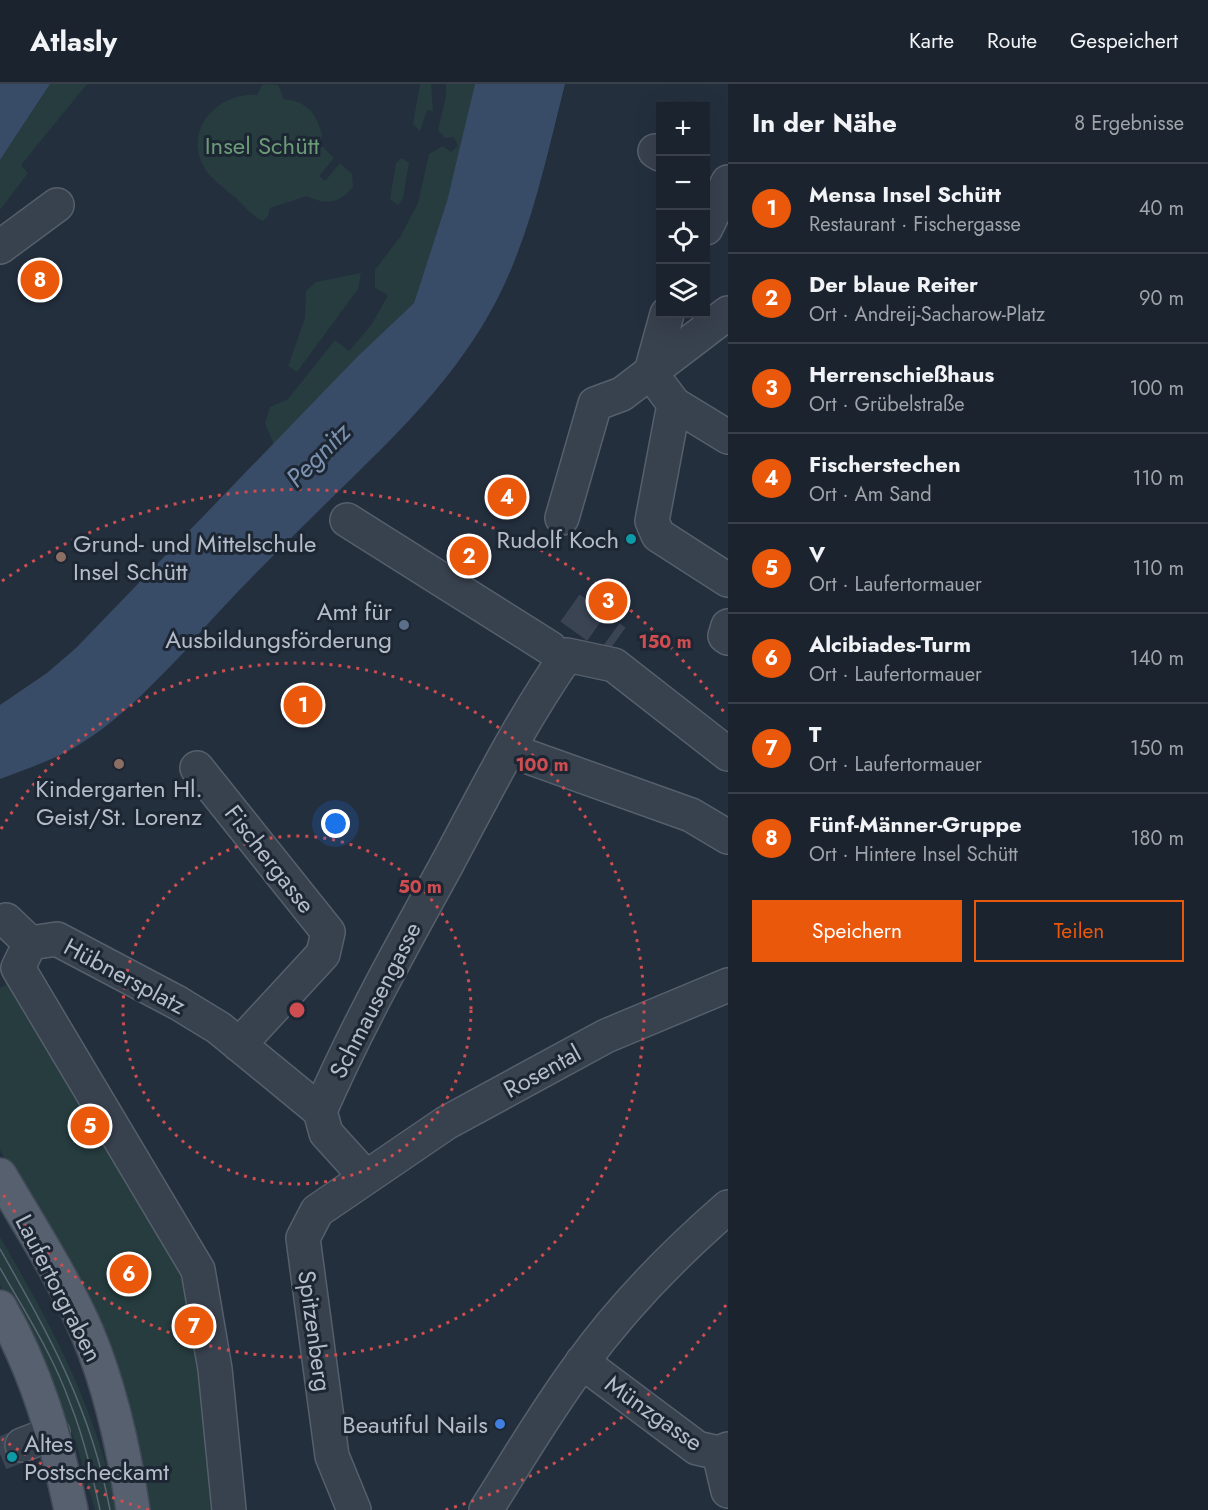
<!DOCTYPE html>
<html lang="de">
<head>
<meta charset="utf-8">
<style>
	:root { --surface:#1b232e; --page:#282f3a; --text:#f1f3f6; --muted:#a0a4aa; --line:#39404a; --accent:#ea580c }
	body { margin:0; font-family:Jost,sans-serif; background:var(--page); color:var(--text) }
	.controls { position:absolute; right:18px; top:18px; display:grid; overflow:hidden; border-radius:0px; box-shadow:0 6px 24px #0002 }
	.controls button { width:54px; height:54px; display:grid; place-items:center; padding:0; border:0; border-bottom:2px solid var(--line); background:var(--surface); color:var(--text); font:30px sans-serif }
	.you { position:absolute; left:336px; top:740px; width:21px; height:21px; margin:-15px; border:4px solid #fff; border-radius:50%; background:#1a73e8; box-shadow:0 0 0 9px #1a73e833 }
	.badge { display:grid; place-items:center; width:39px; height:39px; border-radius:50%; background:var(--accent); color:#fff; font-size:20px; font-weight:700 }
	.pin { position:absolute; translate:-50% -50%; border:3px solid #fff; box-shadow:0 2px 6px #0006 }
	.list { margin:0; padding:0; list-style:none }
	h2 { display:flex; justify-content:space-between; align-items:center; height:78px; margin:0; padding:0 24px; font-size:26px }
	h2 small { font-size:20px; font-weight:400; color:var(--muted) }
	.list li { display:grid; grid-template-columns:39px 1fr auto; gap:18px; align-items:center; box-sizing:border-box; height:90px; padding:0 24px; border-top:2px solid var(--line) }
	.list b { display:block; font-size:22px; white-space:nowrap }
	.list p { margin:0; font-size:20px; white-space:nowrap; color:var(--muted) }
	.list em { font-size:20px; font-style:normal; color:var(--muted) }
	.actions { display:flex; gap:12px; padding:18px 24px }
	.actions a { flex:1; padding:14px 0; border:2px solid var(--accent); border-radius:0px; text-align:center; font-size:21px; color:var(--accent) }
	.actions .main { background:var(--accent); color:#fff }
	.icon { flex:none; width:33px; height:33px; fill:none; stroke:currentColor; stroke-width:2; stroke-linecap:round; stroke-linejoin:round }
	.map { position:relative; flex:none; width:728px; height:1426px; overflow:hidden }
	header { display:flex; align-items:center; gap:36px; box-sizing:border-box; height:84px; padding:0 30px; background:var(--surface); border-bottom:2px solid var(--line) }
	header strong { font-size:28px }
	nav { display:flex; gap:33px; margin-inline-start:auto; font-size:21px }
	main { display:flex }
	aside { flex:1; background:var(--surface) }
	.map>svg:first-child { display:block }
	.green { fill:#263c3f }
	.water { fill:#394c67 }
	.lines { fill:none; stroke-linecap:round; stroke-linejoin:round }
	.minor-tunnel { stroke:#3a4453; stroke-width:33; stroke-dasharray:33 16; stroke-linecap:butt }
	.minor-casing { stroke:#565f6c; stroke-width:36 }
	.major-casing { stroke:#414a57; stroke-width:36 }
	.minor { stroke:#38414e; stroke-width:33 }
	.major { stroke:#56606e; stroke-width:33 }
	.tram { stroke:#5a6575; stroke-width:1.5 }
	.ring { fill:none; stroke:#ce4d50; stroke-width:3; stroke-dasharray:3 6 }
	.culture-dot { fill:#0f9aa8; stroke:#1d2633; stroke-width:2 }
	.education-dot { fill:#8d6e63; stroke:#1d2633; stroke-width:2 }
	.service-dot { fill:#5c6f8a; stroke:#1d2633; stroke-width:2 }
	.shop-dot { fill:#3f7fe0; stroke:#1d2633; stroke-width:2 }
	.labels { text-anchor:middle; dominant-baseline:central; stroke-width:6; stroke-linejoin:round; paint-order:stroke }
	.park-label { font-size:24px; fill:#6b9a76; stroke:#1d2633 }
	.poi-label { font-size:24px; fill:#b4bcc9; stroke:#1d2633; text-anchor:end }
	.street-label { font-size:24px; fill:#b4bcc9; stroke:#1d2633 }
	.water-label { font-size:26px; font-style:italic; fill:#7c92b1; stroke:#1d2633 }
	.centre { fill:#ce4d50; stroke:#1d2633; stroke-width:3 }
	.ring-label { font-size:18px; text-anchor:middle; font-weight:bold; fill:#ce4d50; stroke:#1d2633; stroke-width:6; stroke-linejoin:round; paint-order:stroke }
</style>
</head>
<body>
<header>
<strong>Atlasly</strong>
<nav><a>Karte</a><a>Route</a><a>Gespeichert</a></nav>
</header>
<main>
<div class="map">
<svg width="728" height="1426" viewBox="0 0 728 1426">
	<rect width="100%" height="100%" fill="#242f3e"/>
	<!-- green -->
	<path class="green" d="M50 0H87L21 81 28 89 0 126V76Z
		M263 0 278 1 284 15C306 17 317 29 322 51L319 59 334 74 319 92 325 97 340 79 352 90 353 103C339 120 325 121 307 112L270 124 268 132 263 137C253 133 245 123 238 116 228 107 215 98 207 88 180 49 216 8 257 11Z
		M420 0H431L433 27 427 26 420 47 413 40Z
		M446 0H475L447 117 414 219 358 272 274 361 265 339 270 323 288 315 335 256 349 267 372 240 388 211 375 204V186L400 153 418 119 429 70 443 62 451 68 458 62 454 53 445 54 438 46 446 12Z
		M402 74 409 79 403 114 398 121 390 115 396 79Z
		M361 189 358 205 297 288 288 282 305 234 306 207 316 198Z
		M12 897 89 1033 78 1040 88 1057 100 1050 177 1177 194 1227 184 1230 188 1250 198 1248 215 1426H147L31 1120 0 1066V904Z
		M0 1153C53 1244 95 1322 117 1426H95L76 1359 48 1292 0 1201Z"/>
	<!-- water -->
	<path class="water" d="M0 0H50L0 76Z
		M475 0H565C545 78 529 161 488 232 452 295 403 344 352 394 299 446 245 498 196 553L197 555C156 596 116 643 64 669 44 679 21 687 0 695V621L47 589 76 564 358 272 414 219 447 117Z"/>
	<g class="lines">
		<!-- minor-tunnel -->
		<path class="minor-tunnel" d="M570 524 616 557
			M0 1370 22 1361"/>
		<!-- minor casing -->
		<g class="minor-casing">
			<path id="minor" d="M655 67 660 70
				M706 144 728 98
				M0 163 57 121
				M651 288 667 230
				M662 304 674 320 728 353
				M674 320 652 437 658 451 728 496
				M562 434 595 320 622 310 728 229
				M347 436 550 564
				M728 542 725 552 728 554
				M509 666 691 731 728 753
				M197 684 328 848 323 870 239 961
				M6 836 30 859
				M30 859 18 884 198 1186 215 1285 229 1426
				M30 859 57 855 178 919 219 944 320 1027 326 1049 365 1092
				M320 1027C357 942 402 862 447 780 485 709 521 637 567 571L614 581 728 670
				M582 1278 697 1364 719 1369 728 1365
				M22 1361 53 1349
				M719 1369 728 1407
				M354 1426 332 1372 303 1154 317 1127 446 1039 606 952 728 901
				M486 1426C517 1377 546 1327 581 1280 623 1222 674 1170 728 1123"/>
		</g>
		<!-- major casing -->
		<g class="major-casing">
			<path id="major" d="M0 1091C30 1142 63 1193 87 1248 111 1305 124 1365 133 1426
				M0 1223C36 1287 56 1354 71 1426"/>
		</g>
		<!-- minor -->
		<use href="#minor" class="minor"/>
		<!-- major -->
		<use href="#major" class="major"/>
		<!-- tram -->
		<path class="tram" d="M0 1165C50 1253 91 1325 110 1426
			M0 1184C25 1228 53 1271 70 1319 84 1354 92 1390 100 1426"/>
	</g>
	<!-- distance rings -->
	<g class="ring">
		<circle cx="297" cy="926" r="174"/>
		<path d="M1 745A347 347 0 1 1 1 1107"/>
		<path d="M726 1221A521 521 0 0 1 445 1426M149 1426A521 521 0 0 1 2 1355M2 497A521 521 0 0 1 726 631"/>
	</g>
	<!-- markers -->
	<g class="culture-dot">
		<circle cx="631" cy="455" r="6"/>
		<circle cx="12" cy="1373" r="6"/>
	</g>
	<g class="education-dot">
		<circle cx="61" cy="473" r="6"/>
		<circle cx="119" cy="680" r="6"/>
	</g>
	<circle class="service-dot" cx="404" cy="541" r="6"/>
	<circle class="shop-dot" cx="500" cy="1340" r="6"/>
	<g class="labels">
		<!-- park labels -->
		<g class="park-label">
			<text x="262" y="61">Insel Schütt</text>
		</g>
		<!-- poi labels -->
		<g class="poi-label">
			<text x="619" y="455">Rudolf Koch</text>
			<text x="73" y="459" text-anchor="start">Grund- und Mittelschule<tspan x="73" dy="28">Insel Schütt</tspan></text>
			<text x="392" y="527">Amt für<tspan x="392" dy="28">Ausbildungsförderung</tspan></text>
			<text x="119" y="704" text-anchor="middle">Kindergarten Hl.<tspan x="119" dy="28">Geist/St. Lorenz</tspan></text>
			<text x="488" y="1340">Beautiful Nails</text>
			<text x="24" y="1359" text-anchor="start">Altes<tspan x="24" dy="28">Postscheckamt</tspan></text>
		</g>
		<!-- street labels -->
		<g class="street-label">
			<text transform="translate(270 775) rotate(52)">Fischergasse</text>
			<text transform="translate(125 892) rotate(28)">Hübnersplatz</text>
			<text transform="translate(375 916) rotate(-63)">Schmausengasse</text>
			<text transform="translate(542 987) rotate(-29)">Rosental</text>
			<text transform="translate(59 1204) rotate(63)">Laufertorgraben</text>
			<text transform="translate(315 1247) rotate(82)">Spitzenberg</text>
			<text transform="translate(654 1329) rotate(35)">Münzgasse</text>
		</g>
		<!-- water labels -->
		<g class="water-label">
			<text transform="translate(318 371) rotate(-45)">Pegnitz</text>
		</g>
	</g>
	<circle cx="297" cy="926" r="9" class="centre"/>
	<g class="ring-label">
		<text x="665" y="564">150 m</text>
		<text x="542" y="687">100 m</text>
		<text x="420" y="809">50 m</text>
	</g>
</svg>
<div class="controls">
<button>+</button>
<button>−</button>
<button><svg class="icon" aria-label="locate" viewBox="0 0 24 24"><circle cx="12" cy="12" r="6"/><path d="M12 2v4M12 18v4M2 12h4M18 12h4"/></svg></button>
<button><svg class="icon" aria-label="layers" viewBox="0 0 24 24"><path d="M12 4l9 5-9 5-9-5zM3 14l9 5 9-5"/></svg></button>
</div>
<div class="you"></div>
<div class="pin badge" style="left:303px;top:621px">1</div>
<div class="pin badge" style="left:469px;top:472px">2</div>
<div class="pin badge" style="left:608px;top:517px">3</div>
<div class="pin badge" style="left:507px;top:413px">4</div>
<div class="pin badge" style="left:90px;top:1042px">5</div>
<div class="pin badge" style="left:129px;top:1190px">6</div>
<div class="pin badge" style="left:194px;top:1242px">7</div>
<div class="pin badge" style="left:40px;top:196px">8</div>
</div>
<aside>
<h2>In der Nähe<small>8 Ergebnisse</small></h2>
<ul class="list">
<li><span class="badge">1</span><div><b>Mensa Insel Schütt</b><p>Restaurant · Fischergasse</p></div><em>40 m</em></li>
<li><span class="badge">2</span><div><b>Der blaue Reiter</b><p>Ort · Andreij-Sacharow-Platz</p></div><em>90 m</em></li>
<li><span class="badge">3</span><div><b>Herrenschießhaus</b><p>Ort · Grübelstraße</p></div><em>100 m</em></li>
<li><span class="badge">4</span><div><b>Fischerstechen</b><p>Ort · Am Sand</p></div><em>110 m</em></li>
<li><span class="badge">5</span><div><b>V</b><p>Ort · Laufertormauer</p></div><em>110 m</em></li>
<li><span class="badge">6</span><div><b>Alcibiades-Turm</b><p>Ort · Laufertormauer</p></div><em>140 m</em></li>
<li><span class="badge">7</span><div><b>T</b><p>Ort · Laufertormauer</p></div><em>150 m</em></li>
<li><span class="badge">8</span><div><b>Fünf-Männer-Gruppe</b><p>Ort · Hintere Insel Schütt</p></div><em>180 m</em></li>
</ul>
<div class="actions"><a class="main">Speichern</a><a>Teilen</a></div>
</aside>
</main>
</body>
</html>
